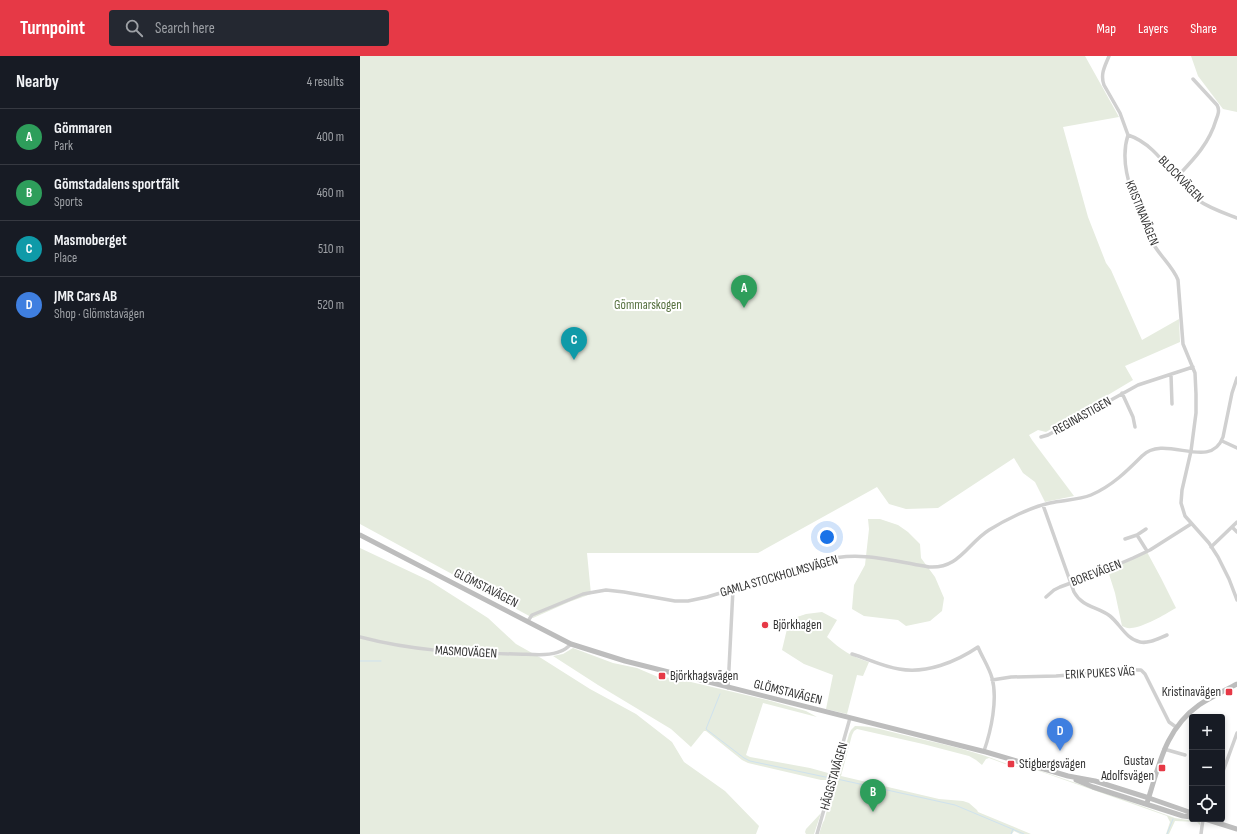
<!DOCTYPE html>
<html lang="en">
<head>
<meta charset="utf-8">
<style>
	:root { --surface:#171b24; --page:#242831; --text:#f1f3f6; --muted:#9ea1a6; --line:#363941; --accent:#e63946 }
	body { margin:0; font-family:"Sofia Sans Condensed",sans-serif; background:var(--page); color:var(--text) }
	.controls { position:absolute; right:12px; bottom:12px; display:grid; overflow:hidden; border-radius:4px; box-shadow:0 2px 6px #0003 }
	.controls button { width:36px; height:36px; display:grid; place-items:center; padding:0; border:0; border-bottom:1px solid var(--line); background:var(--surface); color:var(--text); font:20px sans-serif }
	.you { position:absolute; left:467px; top:481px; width:14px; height:14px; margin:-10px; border:3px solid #fff; border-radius:50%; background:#1a73e8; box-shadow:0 0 0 6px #1a73e833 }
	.badge { display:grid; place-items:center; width:26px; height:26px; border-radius:50%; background:var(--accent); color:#fff; font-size:13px; font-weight:700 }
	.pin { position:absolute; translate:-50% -33px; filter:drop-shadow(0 1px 2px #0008) }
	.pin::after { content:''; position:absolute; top:21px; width:14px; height:12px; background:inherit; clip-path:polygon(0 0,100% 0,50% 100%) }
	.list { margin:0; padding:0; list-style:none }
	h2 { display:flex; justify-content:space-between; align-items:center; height:52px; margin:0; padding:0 16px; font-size:17px }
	h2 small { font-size:13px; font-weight:400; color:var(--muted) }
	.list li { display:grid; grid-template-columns:26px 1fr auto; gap:12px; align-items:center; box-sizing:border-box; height:56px; padding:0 16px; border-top:1px solid var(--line) }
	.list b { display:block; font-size:15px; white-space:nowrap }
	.list p { margin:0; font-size:13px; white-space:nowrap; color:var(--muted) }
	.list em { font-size:13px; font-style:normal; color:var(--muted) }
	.icon { flex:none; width:22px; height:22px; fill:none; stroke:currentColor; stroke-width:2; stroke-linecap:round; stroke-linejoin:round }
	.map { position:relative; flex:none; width:877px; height:778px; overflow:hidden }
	header { display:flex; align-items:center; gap:24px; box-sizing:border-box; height:56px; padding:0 20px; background:var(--accent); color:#fff }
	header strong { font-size:19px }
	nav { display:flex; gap:22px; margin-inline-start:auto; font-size:14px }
	.search { width:280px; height:36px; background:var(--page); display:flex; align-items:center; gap:10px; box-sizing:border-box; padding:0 14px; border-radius:4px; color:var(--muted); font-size:15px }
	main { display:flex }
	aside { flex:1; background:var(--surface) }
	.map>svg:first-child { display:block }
	.green { fill:#e6ecdf }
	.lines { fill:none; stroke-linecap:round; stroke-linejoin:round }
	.stream { stroke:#cfe2ee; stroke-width:1 }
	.street { stroke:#d0d0d0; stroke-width:3.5 }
	.secondary { stroke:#bdbdbd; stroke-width:5 }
	.poi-dot { fill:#e63946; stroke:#fff; stroke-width:1.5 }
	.labels { text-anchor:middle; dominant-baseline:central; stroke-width:4; stroke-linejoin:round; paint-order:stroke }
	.street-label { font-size:13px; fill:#333; stroke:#fff }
	.park-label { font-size:13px; fill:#56703f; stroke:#fff }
	.poi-label { font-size:13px; fill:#333; stroke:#fff; text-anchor:start }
</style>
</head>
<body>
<header>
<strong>Turnpoint</strong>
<div class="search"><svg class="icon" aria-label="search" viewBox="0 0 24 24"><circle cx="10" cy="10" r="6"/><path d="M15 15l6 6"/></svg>Search here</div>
<nav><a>Map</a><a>Layers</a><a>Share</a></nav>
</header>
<main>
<aside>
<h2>Nearby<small>4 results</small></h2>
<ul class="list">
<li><span class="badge" style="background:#2e9e5b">A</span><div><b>Gömmaren</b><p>Park</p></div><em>400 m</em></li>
<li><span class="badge" style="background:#2e9e5b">B</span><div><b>Gömstadalens sportfält</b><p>Sports</p></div><em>460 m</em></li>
<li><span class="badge" style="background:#0f9aa8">C</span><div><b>Masmoberget</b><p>Place</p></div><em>510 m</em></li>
<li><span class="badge" style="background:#3f7fe0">D</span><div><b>JMR Cars AB</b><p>Shop · Glömstavägen</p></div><em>520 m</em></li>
</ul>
</aside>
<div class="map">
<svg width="877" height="778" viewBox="0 0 877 778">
	<rect width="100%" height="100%" fill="#fff"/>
	<!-- green -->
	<path class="green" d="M0 0H725L759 61 703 71 728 161 746 207 751 214 782 284 819 263 820 286 765 310 773 324 686 376 678 374 669 379 672 384 714 440 685 446 675 426 663 417 654 402 578 452 546 453 529 448 517 431 398 497H227L231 538 209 546 173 562 0 468Z
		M831 0H877V56L863 53 838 20Z
		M508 463H520L538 469 548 476 560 488 561 502 575 521 584 542 582 555 570 565 546 570 538 564 504 560 492 553 494 529 505 509 509 473Z
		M0 492 70 525 128 562 156 588 181 602 230 633 276 658 312 686 324 706 365 735 399 770 396 778H0Z
		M787 496 801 522 816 552C804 559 784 571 771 572 768 573 765 571 762 570L755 537 748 515Z
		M462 556 477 564 467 581C481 594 492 601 509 606L503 620 497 619 487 658 466 653 473 619 444 608 422 594 427 573 431 563 446 558Z
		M213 592 253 607 277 612 298 621 314 622 411 645 446 655 457 661 403 647 386 699 390 701 450 712 468 717V722L467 724H461L388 707 382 704 346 675H344L331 691 311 673 238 629 193 600 203 598Z
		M495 670C512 670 528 675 544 679 569 685 594 690 619 698 631 701 658 714 669 711L751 739 815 762 840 766V769L837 766 815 765 809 778H806L810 766 807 760 682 716 673 713H666L645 708 629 702 626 703 622 709 616 704 609 700 563 688 497 673 494 675 492 679 481 720 579 743 603 745 609 747 617 754 618 756 671 778H660L654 775 652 778H459L463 766 464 765 477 719H478L489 678 491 674Z
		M461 757 454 778H446L445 776 446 773Z"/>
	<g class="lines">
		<!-- stream -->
		<path class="stream" d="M0 605H21
			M360 638 346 673 384 702 390 705 470 722
			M477 723 595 749 664 778
			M651 778 653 773
			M807 778 813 763"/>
		<!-- street -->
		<path class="street" d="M749 0C745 10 740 18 744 29L760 57 768 79
			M768 79C760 104 769 129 778 153 782 165 787 178 794 189 801 201 813 211 818 224L823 288 835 317 836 338V357L831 395 822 434 821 447 825 460 849 487 858 501 869 523 877 544
			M768 79C799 89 813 124 838 144 849 152 864 157 877 162
			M817 121C833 104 849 88 856 64 858 59 860 54 857 49L833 23
			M811 319 812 348
			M762 337 773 361 775 371
			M681 381 688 379 778 329 833 311
			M862 385 877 392
			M683 449 714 536C723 552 737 550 750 560 760 568 766 583 780 586 789 588 799 582 807 579
			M872 471 877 476
			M777 479 787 495
			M765 483 777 479 786 473
			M851 491 877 466
			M686 541 694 534 700 531 738 517 773 502 790 494 831 468
			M168 565 172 559 223 538 246 534 264 536 315 545H328L347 541 367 535 462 505C497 494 534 505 569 511 599 513 607 488 629 474 645 464 671 451 690 447 703 444 719 444 731 439 752 430 767 415 782 400 805 377 850 416 863 381L872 337 877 322
			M0 581C53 595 101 597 155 598 170 598 188 601 201 595 205 594 208 591 211 588
			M492 598C508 603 524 611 539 613 566 618 596 606 618 591 622 601 629 611 632 622 638 643 631 675 624 695
			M632 624 651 621 696 620 775 614H781L785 618 809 666 816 671
			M368 632 373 533
			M804 693 825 699
			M862 718 877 677
			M457 778 490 662
			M841 778 843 763"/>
		<!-- secondary -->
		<path class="secondary" d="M0 479 211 588 265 605 626 696 708 720 735 725 789 742 832 757
			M716 724 733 731 823 760 832 761
			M787 747C799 710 805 673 839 649 851 641 864 635 877 628
			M845 763 877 773"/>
	</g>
	<!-- markers -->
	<g class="poi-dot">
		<circle cx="405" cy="569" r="4"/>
		<rect x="298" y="616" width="8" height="8" rx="2"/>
		<rect x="865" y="632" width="8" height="8" rx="2"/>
		<rect x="647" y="704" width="8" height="8" rx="2"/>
		<rect x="798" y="708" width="8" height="8" rx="2"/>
	</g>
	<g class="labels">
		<!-- street labels -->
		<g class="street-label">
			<text transform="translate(821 123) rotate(46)">BLOCKVÄGEN</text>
			<text transform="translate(782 157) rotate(68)">KRISTINAVÄGEN</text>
			<text transform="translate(722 360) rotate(-29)">REGINASTIGEN</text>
			<text transform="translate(736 517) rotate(-21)">BOREVÄGEN</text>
			<text transform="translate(419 520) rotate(-16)">GAMLA STOCKHOLMSVÄGEN</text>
			<text transform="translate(126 532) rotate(27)">GLÖMSTAVÄGEN</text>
			<text transform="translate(106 596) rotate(3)">MASMOVÄGEN</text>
			<text transform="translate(740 617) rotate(-3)">ERIK PUKES VÄG</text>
			<text transform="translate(428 636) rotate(14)">GLÖMSTAVÄGEN</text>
			<text transform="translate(474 720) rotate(-74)">HÄGGSTAVÄGEN</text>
		</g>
		<!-- park labels -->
		<g class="park-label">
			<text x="288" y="249">Gömmarskogen</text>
		</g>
		<!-- poi labels -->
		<g class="poi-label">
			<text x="413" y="569">Björkhagen</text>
			<text x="310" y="620">Björkhagsvägen</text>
			<text x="861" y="636" text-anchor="end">Kristinavägen</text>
			<text x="794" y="705" text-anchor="end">Gustav<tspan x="794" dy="15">Adolfsvägen</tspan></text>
			<text x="659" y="708">Stigbergsvägen</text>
		</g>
	</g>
</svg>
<div class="controls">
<button>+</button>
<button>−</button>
<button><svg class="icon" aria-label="locate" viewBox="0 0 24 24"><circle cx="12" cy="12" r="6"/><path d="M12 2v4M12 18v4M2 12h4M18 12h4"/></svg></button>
</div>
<div class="you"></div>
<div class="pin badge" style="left:384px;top:252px;background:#2e9e5b">A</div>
<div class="pin badge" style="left:513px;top:756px;background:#2e9e5b">B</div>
<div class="pin badge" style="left:214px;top:304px;background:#0f9aa8">C</div>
<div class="pin badge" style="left:700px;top:695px;background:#3f7fe0">D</div>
</div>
</main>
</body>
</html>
